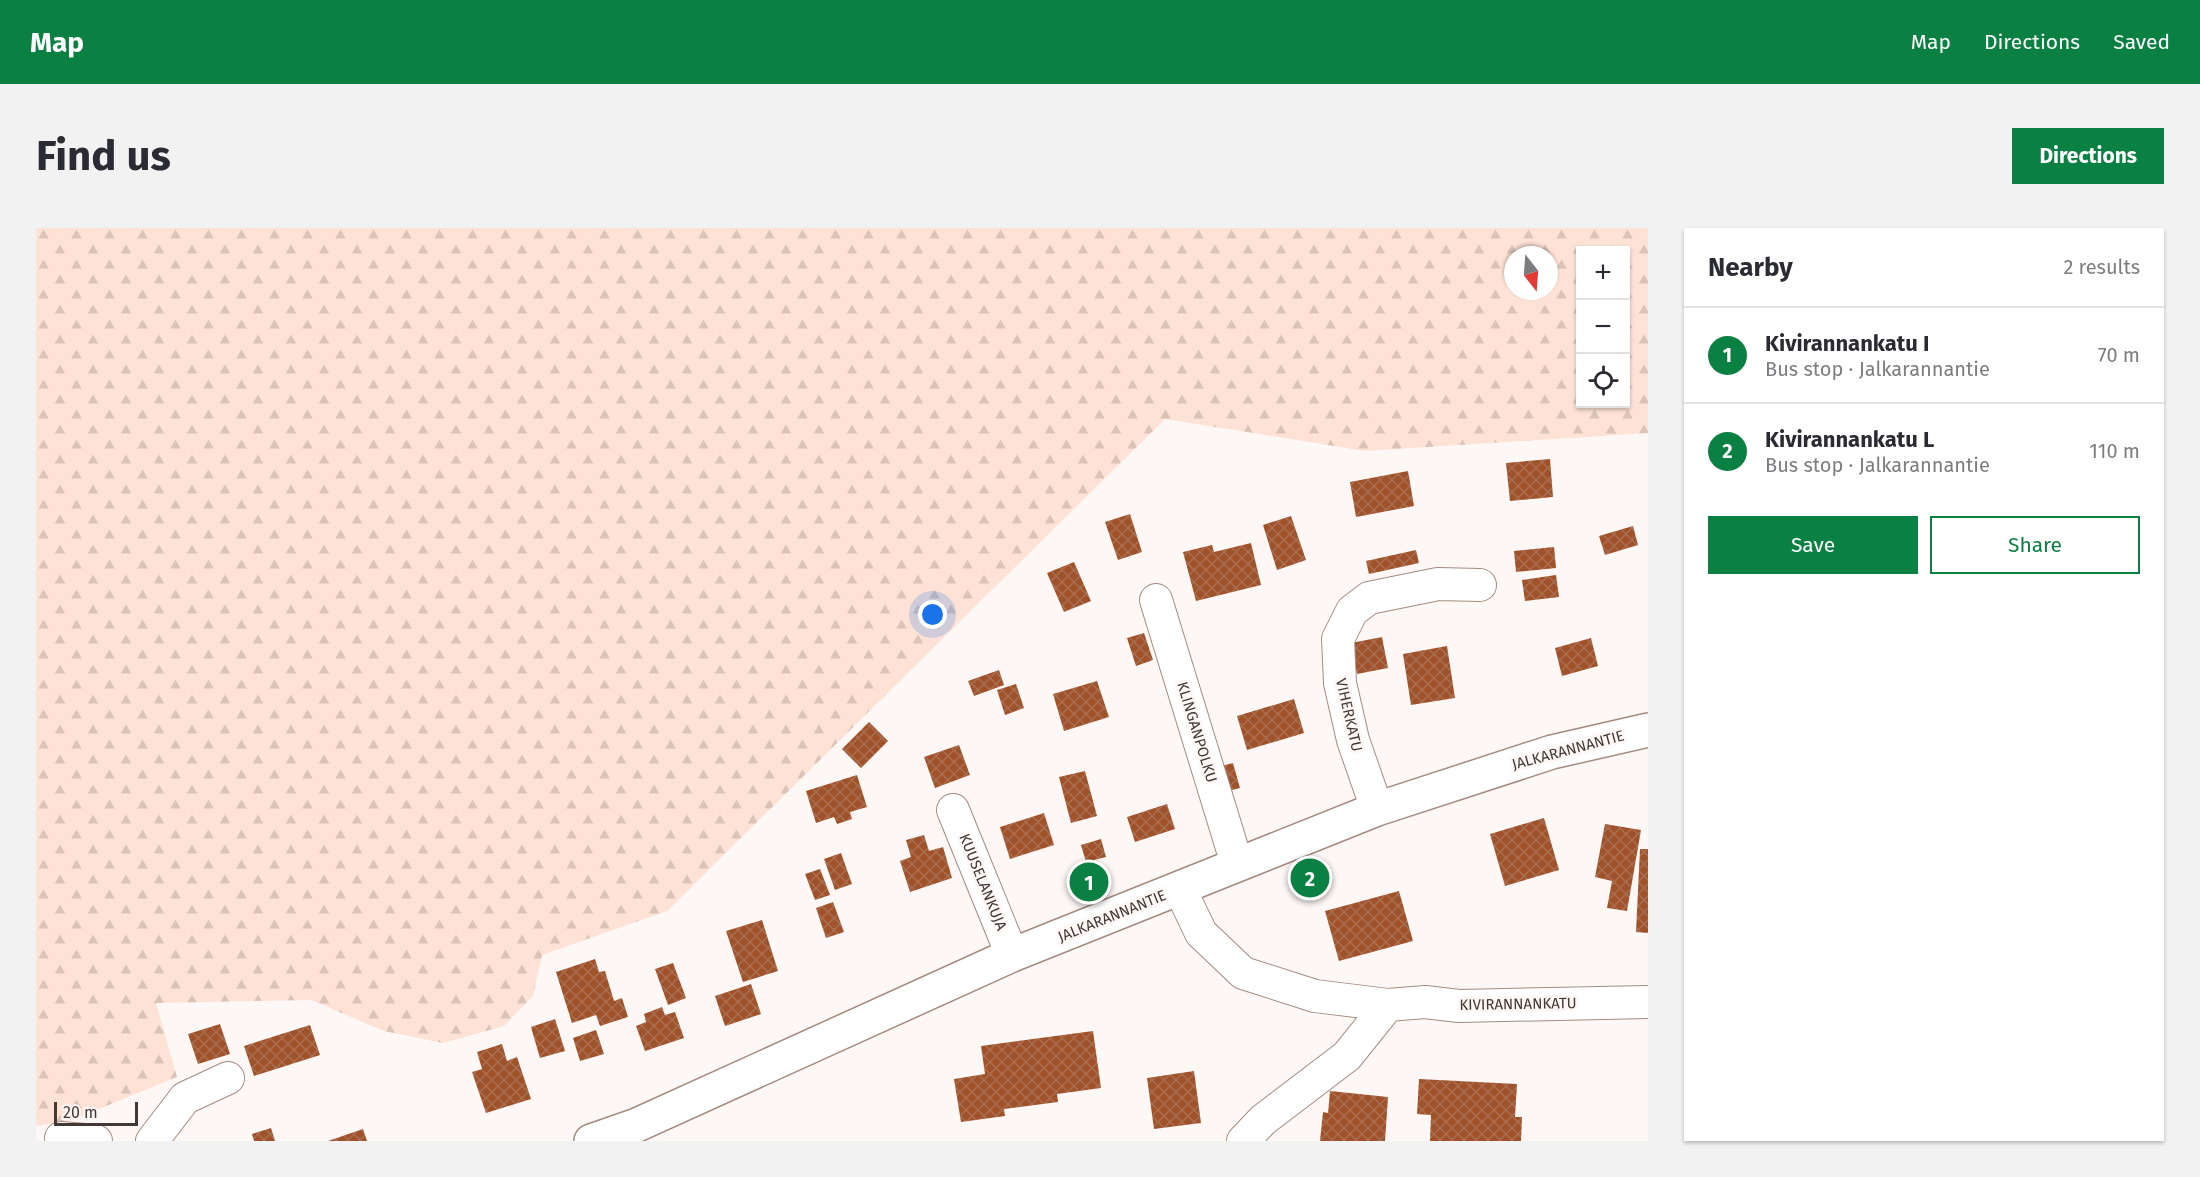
<!DOCTYPE html>
<html lang="en">
<head>
<meta charset="utf-8">
<style>
	:root { --surface:#fff; --page:#f2f2f3; --text:#2b2b33; --muted:#7c7c81; --line:#e1e1e2; --accent:#0b8043 }
	body { margin:0; font-family:"Fira Sans",sans-serif; background:var(--page); color:var(--text) }
	.controls { position:absolute; right:18px; top:18px; display:grid; overflow:hidden; border-radius:0px; box-shadow:0 2px 4px #0004 }
	.controls button { width:54px; height:54px; display:grid; place-items:center; padding:0; border:0; border-bottom:2px solid var(--line); background:var(--surface); color:var(--text); font:30px sans-serif }
	.compass { position:absolute; left:1468px; top:18px; width:54px; height:54px; border-radius:50%; background:var(--surface); box-shadow:0 2px 4px #0004; rotate:163deg }
	.scale { position:absolute; left:18px; bottom:15px; width:84px; box-sizing:border-box; padding-left:6px; border:3px solid #433833; border-top:0; font-size:16px; line-height:21px; white-space:nowrap; color:#433833; -webkit-text-stroke:4px #fdf7f5; paint-order:stroke }
	.you { position:absolute; left:897px; top:387px; width:21px; height:21px; margin:-15px; border:4px solid #fff; border-radius:50%; background:#1a73e8; box-shadow:0 0 0 9px #1a73e833 }
	.badge { display:grid; place-items:center; width:39px; height:39px; border-radius:50%; background:var(--accent); color:#fff; font-size:20px; font-weight:700 }
	.pin { position:absolute; translate:-50% -50%; border:3px solid #fff; box-shadow:0 2px 6px #0006 }
	.list { margin:0; padding:0; list-style:none }
	h2 { display:flex; justify-content:space-between; align-items:center; height:78px; margin:0; padding:0 24px; font-size:26px }
	h2 small { font-size:20px; font-weight:400; color:var(--muted) }
	.list li { display:grid; grid-template-columns:39px 1fr auto; gap:18px; align-items:center; box-sizing:border-box; height:96px; padding:0 24px; border-top:2px solid var(--line) }
	.list b { display:block; font-size:22px; white-space:nowrap }
	.list p { margin:0; font-size:20px; white-space:nowrap; color:var(--muted) }
	.list em { font-size:20px; font-style:normal; color:var(--muted) }
	.actions { display:flex; gap:12px; padding:18px 24px }
	.actions a { flex:1; padding:14px 0; border:2px solid var(--accent); border-radius:0px; text-align:center; font-size:21px; color:var(--accent) }
	.actions .main { background:var(--accent); color:#fff }
	.icon { flex:none; width:33px; height:33px; fill:none; stroke:currentColor; stroke-width:2; stroke-linecap:round; stroke-linejoin:round }
	.map { position:relative; flex:none; width:1612px; height:913px; overflow:hidden; border-radius:0px }
	header { display:flex; align-items:center; gap:36px; box-sizing:border-box; height:84px; padding:0 30px; background:var(--accent); color:#fff }
	header strong { font-size:28px }
	nav { display:flex; gap:33px; margin-inline-start:auto; font-size:21px }
	.intro { display:flex; align-items:center; justify-content:space-between; box-sizing:border-box; height:144px; padding:0 36px }
	h1 { margin:0; font-size:42px }
	.button { padding:15px 27px; border-radius:0px; background:var(--accent); color:#fff; font-size:21px; font-weight:700 }
	main { display:flex; gap:36px; padding:0 36px }
	aside { flex:1; background:var(--surface); border-radius:0px; box-shadow:0 2px 4px #0004 }
	.map>svg:first-child { display:block }
	.forest { fill:url(#forest-firs); fill-rule:evenodd }
	.building { fill:url(#building-cross-hatch) }
	.lines { fill:none; stroke-linecap:round; stroke-linejoin:round }
	.street-casing { stroke:#a48b7f; stroke-width:34 }
	.secondary-casing { stroke:#a48b7f; stroke-width:36 }
	.street { stroke:#fff; stroke-width:32 }
	.secondary { stroke:#fff; stroke-width:33 }
	.labels { text-anchor:middle; dominant-baseline:central; stroke-width:6; stroke-linejoin:round; paint-order:stroke }
	.street-label { font-size:15px; fill:#433833; stroke:#fdf7f5 }
</style>
</head>
<body>
<header>
<strong>Map</strong>
<nav><a>Map</a><a>Directions</a><a>Saved</a></nav>
</header>
<div class="intro"><h1>Find us</h1><a class="button">Directions</a></div>
<main>
<div class="map">
<svg width="1612" height="913" viewBox="0 0 1612 913">
	<defs>
		<pattern id="forest-firs" width="22" height="20" patternUnits="userSpaceOnUse" patternTransform="scale(1.5)"><rect width="22" height="20" fill="#fee2d6"/><path d="M5 1l3.5 6h-7zM16 11l3.5 6h-7z" fill="#dbc3b8"/></pattern>
		<pattern id="building-cross-hatch" width="8" height="8" patternUnits="userSpaceOnUse" patternTransform="scale(1.5)"><rect width="8" height="8" fill="#a0522a"/><path d="M0 0l8 8M0 8l8-8" fill="none" stroke="#aa6e50"/></pattern>
	</defs>
	<rect width="100%" height="100%" fill="#fdf7f5"/>
	<!-- forest -->
	<path class="forest" d="M0 0H1612V205L1329 223 1129 191 631 683 506 727 497 768 468 798 407 815 348 803 275 772 120 775 141 849 36 892 0 898ZM1544 22H1590V176H1544ZM1477 27H1513V63H1477Z"/>
	<!-- building -->
	<path class="building" d="M1514 231 1517 269 1474 273 1470 235Z
		M1372 243 1378 278 1320 289 1314 254Z
		M1094 286 1106 324 1082 332 1069 294Z
		M1255 288 1270 332 1241 342 1227 297Z
		M1597 298 1602 317 1569 327 1563 308Z
		M1215 315 1225 357 1160 373 1147 324 1176 317 1178 324Z
		M1518 319 1520 340 1480 344 1478 323Z
		M1380 322 1383 335 1333 346 1330 333Z
		M1038 334 1055 373 1028 384 1011 345Z
		M1520 347 1523 369 1489 373 1486 352Z
		M1108 405 1117 432 1100 438 1091 410Z
		M1346 409 1352 440 1321 446 1315 415Z
		M1555 410 1562 438 1526 448 1519 420Z
		M1411 418 1419 470 1375 477 1367 426Z
		M963 442 968 457 938 468 932 453Z
		M1061 453 1073 489 1028 503 1017 466Z
		M980 456 988 480 969 487 961 462Z
		M1258 471 1268 505 1211 522 1201 488Z
		M833 494 852 513 825 540 806 521Z
		M923 517 934 547 899 560 888 529Z
		M1197 535 1204 560 1188 564 1181 539Z
		M1049 543 1061 588 1035 595 1023 549Z
		M821 547 831 579 814 584 816 591 801 596 798 589 780 595 770 563Z
		M1131 576 1139 601 1099 614 1091 589Z
		M1008 585 1018 617 974 631 964 599Z
		M1508 590 1523 642 1469 658 1454 606Z
		M1569 596 1605 602 1591 683 1571 680 1576 653 1559 649Z
		M888 607 893 623 907 619 916 650 874 664 864 633 875 629 870 612Z
		M1065 611 1070 629 1050 634 1045 617Z
		M1604 621H1612V705L1600 704Z
		M805 625 816 656 799 662 788 631Z
		M784 641 794 667 779 672 769 646Z
		M1363 663 1377 713 1303 733 1289 683Z
		M797 674 808 704 790 710 780 680Z
		M726 692 742 743 707 754 690 703Z
		M559 731 563 744 569 743 578 773 586 770 592 789 564 798 560 787 536 795 520 744Z
		M637 735 650 770 632 777 619 741Z
		M715 756 725 786 689 798 679 768Z
		M626 779 629 787 639 784 648 810 609 823 600 798 610 794 608 786Z
		M519 791 529 823 504 830 495 799Z
		M184 796 194 826 162 836 152 806Z
		M274 797 284 827 218 848 208 818Z
		M560 802 568 826 544 833 537 810Z
		M1057 803 1065 860 1021 866 1022 874 968 881 969 888 925 894 918 851 949 846 945 818Z
		M466 816 471 833 481 829 495 871 450 885 436 844 446 841 441 824Z
		M1158 843 1165 895 1118 901 1111 850Z
		M1383 851 1481 856 1479 889H1486L1485 913H1394L1395 887 1381 886Z
		M1294 863 1352 869 1349 913H1284L1287 884 1292 885Z
		M235 900 239 913H218L216 906Z
		M327 901 331 913H292Z"/>
	<g class="lines">
		<!-- street casing -->
		<g class="street-casing">
			<path id="street" d="M1120 372 1201 636
				M1341 581 1317 512 1304 455 1302 411 1316 383 1333 370 1402 356 1444 357
				M917 582 976 727
				M1144 661 1165 705 1207 745 1279 768 1352 777 1389 774 1423 778 1612 774
				M25 910 60 913
				M116 913 149 870 192 850
				M1207 913 1227 892 1311 828 1352 777"/>
		</g>
		<!-- secondary casing -->
		<g class="secondary-casing">
			<path id="secondary" d="M555 913 601 897 976 727 1341 581 1516 524 1612 502"/>
		</g>
		<!-- street -->
		<use href="#street" class="street"/>
		<!-- secondary -->
		<use href="#secondary" class="secondary"/>
	</g>
	<g class="labels">
		<!-- street labels -->
		<g class="street-label">
			<text transform="translate(1313 487) rotate(77)">VIHERKATU</text>
			<text transform="translate(1161 504) rotate(73)">KLINGANPOLKU</text>
			<text transform="translate(1532 522) rotate(-15)">JALKARANNANTIE</text>
			<text transform="translate(947 654) rotate(68)">KUUSELANKUJA</text>
			<text transform="translate(1076 688) rotate(-22)">JALKARANNANTIE</text>
			<text transform="translate(1482 776) rotate(-1)">KIVIRANNANKATU</text>
		</g>
	</g>
</svg>
<div class="controls">
<button>+</button>
<button>−</button>
<button><svg class="icon" aria-label="locate" viewBox="0 0 24 24"><circle cx="12" cy="12" r="6"/><path d="M12 2v4M12 18v4M2 12h4M18 12h4"/></svg></button>
</div>
<svg class="compass" viewBox="-18 -18 36 36"><path d="M0-13l5 13h-10z" fill="#e53935"/><path d="M0 13l5-13h-10z" fill="#7c7c81"/></svg>
<div class="scale">20 m</div>
<div class="you"></div>
<div class="pin badge" style="left:1053px;top:654px">1</div>
<div class="pin badge" style="left:1274px;top:650px">2</div>
</div>
<aside>
<h2>Nearby<small>2 results</small></h2>
<ul class="list">
<li><span class="badge">1</span><div><b>Kivirannankatu I</b><p>Bus stop · Jalkarannantie</p></div><em>70 m</em></li>
<li><span class="badge">2</span><div><b>Kivirannankatu L</b><p>Bus stop · Jalkarannantie</p></div><em>110 m</em></li>
</ul>
<div class="actions"><a class="main">Save</a><a>Share</a></div>
</aside>
</main>
</body>
</html>
